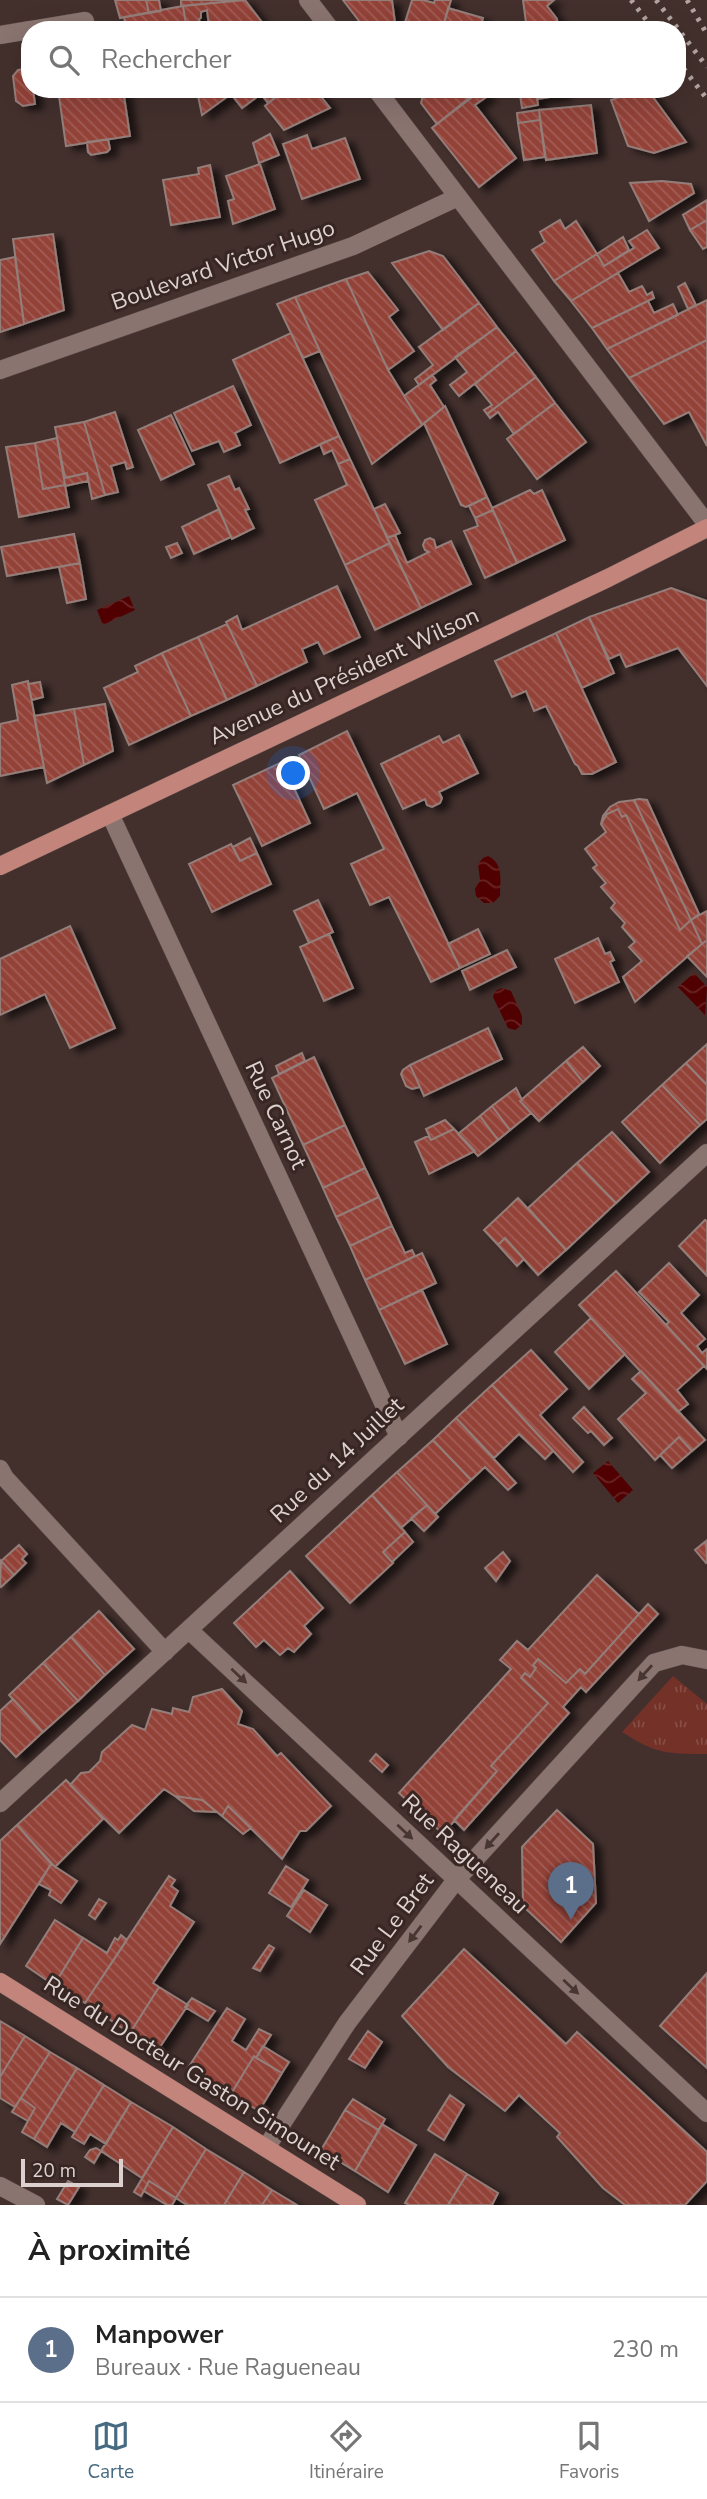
<!DOCTYPE html>
<html lang="fr">
<head>
<meta charset="utf-8">
<style>
	:root { --surface:#fff; --page:#f6f6f6; --text:#222; --muted:#767676; --line:#e0e0e0; --accent:#466a81 }
	body { margin:0; font-family:"Nunito Sans",sans-serif; background:var(--page); color:var(--text) }
	.scale { position:absolute; left:21px; bottom:18px; width:102px; box-sizing:border-box; padding-left:7px; border:4px solid #ddd1cf; border-top:0; font-size:19px; line-height:24px; white-space:nowrap; color:#ddd1cf; -webkit-text-stroke:5px #382623; paint-order:stroke }
	.you { position:absolute; left:294px; top:774px; width:24px; height:24px; margin:-18px; border:5px solid #fff; border-radius:50%; background:#1a73e8; box-shadow:0 0 0 10px #1a73e833 }
	.badge { display:grid; place-items:center; width:46px; height:46px; border-radius:50%; background:var(--accent); color:#fff; font-size:23px; font-weight:700 }
	.pin { position:absolute; translate:-50% -58px; filter:drop-shadow(0 2px 4px #0008) }
	.pin::after { content:''; position:absolute; top:37px; width:24px; height:21px; background:inherit; clip-path:polygon(0 0,100% 0,50% 100%) }
	.list { margin:0; padding:0; list-style:none }
	h2 { display:flex; justify-content:space-between; align-items:center; height:91px; margin:0; padding:0 28px; font-size:30px }
	h2 small { font-size:23px; font-weight:400; color:var(--muted) }
	.list li { display:grid; grid-template-columns:46px 1fr auto; gap:21px; align-items:center; box-sizing:border-box; height:105px; padding:0 28px; border-top:2px solid var(--line) }
	.list b { display:block; font-size:26px; white-space:nowrap }
	.list p { margin:0; font-size:23px; white-space:nowrap; color:var(--muted) }
	.list em { font-size:23px; font-style:normal; color:var(--muted) }
	.icon { flex:none; width:38px; height:38px; fill:none; stroke:currentColor; stroke-width:2; stroke-linecap:round; stroke-linejoin:round }
	.map { position:relative; flex:none; width:707px; height:2205px; overflow:hidden }
	.search { position:absolute; background:var(--surface); box-shadow:0 7px 28px #0002; left:21px; right:21px; top:21px; height:77px; display:flex; align-items:center; gap:18px; box-sizing:border-box; padding:0 24px; border-radius:28px; color:var(--muted); font-size:26px }
	.sheet { height:196px; background:var(--surface) }
	nav { display:flex; justify-content:space-around; align-items:center; box-sizing:border-box; height:98px; border-top:2px solid var(--line); background:var(--surface); font-size:19px; color:var(--muted) }
	nav a { display:grid; justify-items:center; gap:4px }
	nav .on { color:var(--accent) }
	.map>svg:first-child { display:block }
	.grass { fill:url(#grass-tufts) }
	.water { fill:url(#water-waves) }
	.building { fill:url(#building-back-hatch); stroke:#947e7a; stroke-width:2; filter:url(#shadow) }
	.lines { fill:none; stroke-linecap:round; stroke-linejoin:round }
	.minor-casing { stroke:#5b4c49; stroke-width:19 }
	.major-casing { stroke:#5b4c49; stroke-width:19 }
	.minor { stroke:#8a7470; stroke-width:18 }
	.major { stroke:#c3857b; stroke-width:18 }
	.rail { stroke:#b1a3a1; stroke-width:5; stroke-dasharray:3.5 7; stroke-linecap:butt }
	.oneway { fill:#483632 }
	.labels { text-anchor:middle; dominant-baseline:central; stroke-width:6; stroke-linejoin:round; paint-order:stroke }
	.street-label { font-size:23px; fill:#ddd1cf; stroke:#382623 }
</style>
</head>
<body>
<div class="map">
<svg width="707" height="2205" viewBox="0 0 707 2205">
	<defs>
		<pattern id="grass-tufts" width="24" height="20" patternUnits="userSpaceOnUse" patternTransform="scale(1.75)"><rect width="24" height="20" fill="#733128"/><path d="M3 7l-1-3M5 7V3M7 7l1-3M15 17l-1-3M17 17v-4M19 17l1-3" fill="none" stroke="#864e46"/></pattern>
		<pattern id="water-waves" width="16" height="10" patternUnits="userSpaceOnUse" patternTransform="scale(1.75)"><rect width="16" height="10" fill="#500000"/><path d="M0 5q4-4 8 0t8 0" fill="none" stroke="#692424"/></pattern>
		<pattern id="building-back-hatch" width="6" height="6" patternUnits="userSpaceOnUse" patternTransform="scale(1.75)"><rect width="6" height="6" fill="#934339"/><path d="M-1 5l2 2M0 0l6 6M5-1l2 2" fill="none" stroke="#a25d55"/></pattern>
		<filter id="shadow"><feDropShadow dx="8" dy="4.5" stdDeviation="3.5" flood-color="#0009"/></filter>
	</defs>
	<rect width="100%" height="100%" fill="#43302d"/>
	<!-- grass -->
	<path class="grass" d="M673 1676 707 1704V1754C667 1754 656 1754 622 1732Z"/>
	<!-- water -->
	<path class="water" d="M129 596 135 610 103 625 97 610Z
		M488 856C504 863 500 882 500 896L493 903H484L476 896 475 889 480 880 478 864 483 858Z
		M694 973 707 987 705 1015 678 987Z
		M502 988 511 991 522 1016V1025L515 1030 508 1028 493 997 495 991Z
		M608 1461 633 1490 618 1503 593 1473Z"/>
	<!-- building -->
	<path class="building" d="M115 0H146L149 13 120 18Z
		M146 0H159L161 11 149 13Z
		M181 0H244L181 6Z
		M245 0 268 30H211L209 26 207 10 201 12V18L199 19 201 30H187L183 6Z
		M343 0H392L396 30H366Z
		M412 0H423L434 3 435 0H451L442 30H396V28L403 29Z
		M523 0H554L547 6 557 19 558 30H527Z
		M183 6 187 30H127L124 17Z
		M448 8 483 18 480 30H442Z
		M30 68V89H33L35 104 23 106 16 101 13 76 18 70Z
		M58 89H123L130 136 66 146Z
		M207 89H286L268 103 261 94 242 108 231 94 202 115 198 96Z
		M286 89H315L330 108 284 130 265 106Z
		M425 89H464L471 98 437 124 421 103Z
		M480 89 488 96 475 105 516 158 479 187 432 128Z
		M519 89H536L538 105 522 108Z
		M536 89H562L563 95 537 99Z
		M642 89H647L686 142 654 153 628 146 611 100Z
		M591 105 597 153 546 160 539 110Z
		M539 110 540 120 518 123 517 113Z
		M540 120 545 157 524 160 518 123Z
		M270 134 279 155 259 163 253 143Z
		M307 135 312 149 345 138 360 179 302 199 283 144Z
		M108 139 110 149 107 152 91 155 88 152 87 142Z
		M260 164 275 209 233 224 228 201 234 199 226 176Z
		M210 165 220 217 171 225 163 180 199 174 198 168Z
		M662 181 691 184 694 193 649 221 630 183Z
		M707 200V220L690 230 683 215Z
		M560 220 565 229 576 221 597 254 554 281 532 250 545 242 540 232Z
		M707 220V247L703 249 690 230Z
		M647 230 659 248 571 301 554 281 597 254 604 266 634 248 629 241Z
		M53 234 64 310 24 324 13 239Z
		M623 237 629 250 604 266 597 254Z
		M429 251 443 256 479 303 443 330 392 263Z
		M15 257 24 324 0 332V260Z
		M368 272 398 310 389 317 414 351 388 370 346 279Z
		M618 273 629 292 642 286 647 295 652 292 654 298 592 328 571 301Z
		M346 279 388 370 422 425 372 464 295 297Z
		M685 283 696 305 688 309 678 287Z
		M295 297 320 351 303 358 277 304Z
		M707 300V340L629 378 607 349Z
		M648 301 654 313 673 304 678 315 607 349 592 328Z
		M479 303 497 327 419 385 415 379 433 365 419 347Z
		M497 327 516 351 459 396 450 385 467 372 455 357Z
		M291 333 339 436 280 463 233 360Z
		M707 340V446L689 412 664 424 629 378Z
		M516 351 536 377 487 414 484 410 492 405 475 384Z
		M432 375 436 380 430 385 444 407 422 425 404 396Z
		M536 377 555 403 514 434 498 412 490 418 487 414Z
		M233 386 251 425 235 433 240 445 224 452 219 441 192 451 174 413Z
		M555 403 586 442 537 479 507 439Z
		M445 406 487 497 466 507 461 505 424 423Z
		M115 412 133 467 127 469 125 462 111 466 118 492 105 495 84 422Z
		M171 415 194 464 161 480 138 430Z
		M84 422 105 495 92 499 87 473 65 478 55 427Z
		M339 436 350 459 338 464 332 450 324 454 320 444Z
		M57 438 65 485 43 489 35 443Z
		M35 443 43 489 65 485 69 507 19 517 6 447Z
		M350 459 390 543 345 565 315 500 347 485 338 464Z
		M87 473 88 481 65 486 64 478Z
		M229 476 235 490 239 488 249 509 245 510 254 528 232 539 208 485Z
		M530 490 534 494 542 490 565 540 517 563 492 508Z
		M487 497 493 510 475 518 469 506Z
		M385 504 400 533 387 538 374 509Z
		M219 509 231 537 194 554 182 527Z
		M493 510 517 563 485 578 464 531 478 526 475 518Z
		M74 534 80 563 7 576 1 547Z
		M395 535 407 563 429 552 425 550 423 545 425 540 430 538 434 540 436 548 451 541 471 584 421 608 387 538Z
		M177 543 182 553 171 558 166 547Z
		M390 543 421 608 375 630 345 565Z
		M80 563 86 599 67 603 59 567Z
		M337 586 360 637 324 654 318 642 302 649 307 662 257 686 226 622 237 616 242 630Z
		M671 588 707 601V686L678 648 626 667 620 654 609 659 589 617Z
		M589 617 614 673 582 688 556 633Z
		M227 624 257 686 227 700 198 637Z
		M556 633 616 762 592 774H582L578 766 575 764 546 706 534 711 526 691 512 697 495 661Z
		M198 637 227 700 191 716 162 653Z
		M162 653 191 716 129 745 104 688 138 672 135 666Z
		M28 681 44 767 0 776V724L18 720 12 685Z
		M40 682 43 697 32 700 28 684Z
		M105 704 113 751 84 765 74 709Z
		M74 709 84 765 47 783 34 716Z
		M347 731 460 968 431 982 389 897 370 905 351 864 384 849 357 793 324 809 299 755Z
		M459 735 478 773 439 792 442 798 440 803 432 807 427 805 425 799 403 809 381 764 439 736 443 743Z
		M282 762 310 823 262 846 233 785Z
		M639 799 647 800 699 914 691 920 634 800Z
		M634 800 691 920 680 930 626 815 622 817 618 809 607 814 601 824 603 816 610 807 619 802Z
		M618 809 622 817 626 815 680 930 691 920 702 944 635 1002 623 977 642 961 629 947 635 942 622 927 625 923 611 908 615 903 601 887 606 883 593 868 597 865 585 849 606 832 601 824 607 814Z
		M250 838 257 853 240 861 233 847Z
		M231 844 240 861 257 853 271 884 212 912 189 864Z
		M318 900 333 932 309 943 294 911Z
		M707 911V940L702 944 691 920Z
		M70 926 115 1028 70 1048 45 994 0 1015V959Z
		M478 929 490 954 460 968 448 944Z
		M329 934 353 988 324 1001 300 947Z
		M598 938 605 954 610 952 614 960 610 962 619 982 575 1003 555 959Z
		M707 940V977L687 956Z
		M507 950 516 967 470 990 462 971Z
		M488 1028 502 1059 424 1096 410 1065Z
		M707 1044V1085L686 1063Z
		M583 1047 600 1066 583 1082 566 1061Z
		M302 1053 305 1061 279 1074 276 1066Z
		M314 1057 345 1125 303 1145 272 1078Z
		M566 1061 583 1082 539 1121 520 1101Z
		M686 1063 707 1085V1119L700 1125 662 1085Z
		M410 1065 420 1087 412 1089 406 1086 401 1074 403 1070Z
		M662 1085 700 1125 660 1163 622 1122Z
		M516 1088 522 1100 520 1101 531 1113 510 1130 492 1106Z
		M492 1106 510 1130 498 1140 480 1116Z
		M480 1116 498 1140 478 1156 458 1134Z
		M445 1120 454 1129 431 1140 426 1129Z
		M345 1125 365 1168 323 1188 303 1145Z
		M454 1129 475 1151 429 1174 415 1142 428 1136 431 1140Z
		M612 1132 649 1172 616 1203 577 1163Z
		M577 1163 616 1203 566 1250 528 1208Z
		M365 1168 379 1197 336 1217 323 1188Z
		M379 1197 392 1226 350 1246 336 1217Z
		M518 1198 566 1250 538 1275 505 1238 498 1245 484 1230Z
		M705 1220 707 1221V1276L679 1246Z
		M392 1226 405 1253 412 1250 415 1256 365 1280 350 1246Z
		M505 1238 524 1259 517 1266 498 1245Z
		M422 1253 436 1283 379 1310 365 1280Z
		M669 1263 699 1295 681 1313 705 1339 697 1346 702 1353 707 1349V1369L666 1325 669 1322 639 1292Z
		M616 1271 704 1366 677 1390 688 1404 678 1412 579 1305Z
		M422 1290 447 1344 405 1364 379 1310Z
		M591 1318 625 1354 589 1389 555 1352Z
		M531 1350 567 1389 540 1415 583 1462 573 1472 492 1385Z
		M641 1371 705 1440 692 1451 679 1437 655 1460 618 1419 646 1393 632 1379Z
		M492 1385 553 1451 545 1459 519 1434 494 1458 456 1418Z
		M584 1407 612 1438 604 1445 591 1431 588 1433 573 1418Z
		M456 1418 516 1483 508 1490 485 1467 471 1480 433 1440Z
		M679 1437 692 1451 672 1468 660 1455Z
		M433 1440 471 1480 435 1514 397 1472Z
		M397 1472 427 1505 401 1528 372 1495Z
		M372 1495 405 1532 383 1552 393 1563 350 1603 306 1556Z
		M427 1505 438 1517 424 1531 411 1518Z
		M405 1532 413 1542 392 1562 383 1552Z
		M706 1541 707 1562 706 1563 695 1550Z
		M19 1545 27 1554 22 1559 26 1563 14 1575 1 1561Z
		M503 1552 510 1561 496 1581 485 1568Z
		M1 1561 14 1575 1 1587 0 1586Z
		M290 1571 323 1608 304 1626 311 1634 294 1652 288 1648 280 1655 264 1640 256 1647 234 1623Z
		M597 1575 639 1614 585 1674 580 1669 566 1683 538 1659 533 1665 536 1668 530 1677 525 1673 521 1678 548 1703 491 1766 497 1771 443 1834 399 1793 511 1669 500 1660 517 1641 528 1650Z
		M648 1604 658 1614 586 1692 581 1687 563 1707 569 1713 464 1830 454 1820 497 1771 491 1766 548 1703 521 1678 525 1673 530 1677 536 1668 533 1665 538 1659 566 1683 580 1669 585 1674Z
		M99 1611 134 1649 105 1675 71 1637Z
		M71 1637 105 1675 78 1701 43 1663Z
		M43 1663 78 1701 43 1732 9 1695Z
		M222 1689 242 1711 238 1724 253 1729 277 1756 281 1753 331 1806 306 1831H300L282 1859 228 1806 222 1816 202 1800 175 1796 164 1789 119 1833 70 1785 81 1773 89 1772 100 1761 102 1752 132 1725 145 1730 152 1709 172 1714 173 1708 189 1712 193 1697Z
		M13 1699 43 1732 16 1757 0 1740V1711Z
		M376 1754 388 1765 382 1772 370 1761Z
		M66 1780 103 1819 55 1867 17 1825Z
		M175 1796 202 1800 217 1812 194 1811Z
		M228 1806 251 1828 243 1834 222 1816Z
		M557 1810 593 1844 596 1903 561 1942 523 1906 522 1847Z
		M17 1825 51 1864 0 1944V1841Z
		M51 1864 77 1881 61 1903 49 1895 51 1890 39 1884Z
		M286 1866 308 1880 291 1907 269 1893Z
		M169 1876 175 1880 171 1886 178 1891 170 1906 194 1922 153 1983 159 1987 130 2033 85 2003Z
		M304 1890 327 1905 310 1932 287 1916Z
		M99 1899 106 1903 95 1919 89 1915Z
		M55 1920 83 1938 54 1985 26 1966Z
		M121 1935 127 1940 85 2003 54 1985 83 1938 107 1953 115 1938 118 1940Z
		M269 1945 274 1948 260 1971 253 1968Z
		M464 1949 566 2044 577 2032 707 2152V2181L685 2205H625L603 2188 557 2137 560 2133 519 2095 505 2111 448 2067 402 2016Z
		M707 1973V2068L660 2026Z
		M159 1987 188 2005 158 2050 130 2033Z
		M192 1998 215 2011 208 2021 185 2007Z
		M227 2008 245 2019 232 2041 246 2050 259 2029 271 2035 256 2058 254 2056 231 2094 188 2068Z
		M0 2021 25 2036 0 2077Z
		M368 2031 382 2042 365 2068 349 2059Z
		M25 2036 50 2052 15 2107 0 2098V2077Z
		M263 2046 289 2062 282 2073 256 2058Z
		M50 2052 77 2068 34 2139 22 2132 35 2108 21 2098Z
		M254 2056 282 2073 259 2111 231 2094Z
		M77 2068 104 2085 75 2132 61 2123 47 2147 34 2139Z
		M104 2085 131 2102 106 2144 90 2134 84 2144 72 2137Z
		M450 2095 464 2105 444 2140 428 2130Z
		M21 2098 35 2108 28 2121 12 2112Z
		M353 2099 385 2119 379 2130 345 2110Z
		M131 2102 173 2127 142 2178 101 2151Z
		M345 2110 379 2130 355 2171 321 2150Z
		M382 2124 416 2145 388 2192 355 2171Z
		M173 2127 206 2149 176 2198 149 2181 141 2196 134 2192Z
		M96 2148 101 2151 94 2163 85 2157 90 2150Z
		M206 2149 244 2172 224 2205H187L176 2198Z
		M435 2154 467 2174 448 2205H409L405 2203Z
		M244 2172 272 2190 262 2205H224Z
		M467 2174 498 2193 492 2205H448Z
		M68 2181 79 2187 68 2205 57 2199Z
		M149 2181 176 2198 172 2205H167L144 2191Z
		M272 2190 297 2205H262Z"/>
	<g class="lines">
		<!-- minor casing -->
		<g class="minor-casing">
			<path id="minor" d="M308 0 331 30
				M31 30 85 21
				M0 35 30 30
				M376 89 707 524
				M0 370 353 246 458 197
				M110 814 399 1437
				M0 1469 5 1478 165 1652
				M189 1630 707 2113
				M0 1803 707 1153
				M266 2148 347 2023 456 1880 654 1663 682 1655 707 1660
				M0 2186 36 2205"/>
		</g>
		<!-- major casing -->
		<g class="major-casing">
			<path id="major" d="M0 866 608 578 707 528
				M0 1982 357 2205"/>
		</g>
		<!-- minor -->
		<use href="#minor" class="minor"/>
		<!-- major -->
		<use href="#major" class="major"/>
		<!-- rail -->
		<path class="rail" d="M631 0 654 30
			M656 0 707 67
			M687 0 707 34
			M677 60 707 99"/>
	</g>
	<!-- one-way arrows -->
	<defs><path id="oneway-solid" d="M-6-.8H1V-3.2L6.5 0L1 3.2V.8H-6Z" transform="scale(1.75)"/></defs>
	<g class="oneway">
		<use href="#oneway-solid" transform="translate(645 1673) rotate(132)"/>
		<use href="#oneway-solid" transform="translate(239 1676) rotate(43)"/>
		<use href="#oneway-solid" transform="translate(405 1832) rotate(43)"/>
		<use href="#oneway-solid" transform="translate(492 1841) rotate(132)"/>
		<use href="#oneway-solid" transform="translate(415 1934) rotate(127)"/>
		<use href="#oneway-solid" transform="translate(571 1987) rotate(43)"/>
	</g>
	<g class="labels">
		<!-- street labels -->
		<g class="street-label">
			<text transform="translate(223 265) rotate(-19)">Boulevard Victor Hugo</text>
			<text transform="translate(344 676) rotate(-25)">Avenue du Président Wilson</text>
			<text transform="translate(276 1115) rotate(65)">Rue Carnot</text>
			<text transform="translate(337 1460) rotate(-43)">Rue du 14 Juillet</text>
			<text transform="translate(465 1854) rotate(43)">Rue Ragueneau</text>
			<text transform="translate(392 1924) rotate(-53)">Rue Le Bret</text>
			<text transform="translate(192 2073) rotate(32)">Rue du Docteur Gaston Simounet</text>
		</g>
	</g>
</svg>
<div class="scale">20 m</div>
<div class="you"></div>
<div class="pin badge" style="left:571px;top:1920px;background:#5c6f8a">1</div>
<div class="search"><svg class="icon" aria-label="search" viewBox="0 0 24 24"><circle cx="10" cy="10" r="6"/><path d="M15 15l6 6"/></svg>Rechercher</div>
</div>
<section class="sheet">
<h2>À proximité<small></small></h2>
<ul class="list">
<li><span class="badge" style="background:#5c6f8a">1</span><div><b>Manpower</b><p>Bureaux · Rue Ragueneau</p></div><em>230 m</em></li>
</ul>
</section>
<nav>
<a class="on"><svg class="icon" aria-label="map" viewBox="0 0 24 24"><path d="M3 6l6-2 6 2 6-2v14l-6 2-6-2-6 2zM9 4v14M15 6v14"/></svg>Carte</a>
<a><svg class="icon" aria-label="directions" viewBox="0 0 24 24"><path d="M12 3l9 9-9 9-9-9zM9 14v-3h6M13 9l2 2-2 2"/></svg>Itinéraire</a>
<a><svg class="icon" aria-label="saved" viewBox="0 0 24 24"><path d="M7 4h10v16l-5-4-5 4z"/></svg>Favoris</a>
</nav>
</body>
</html>
